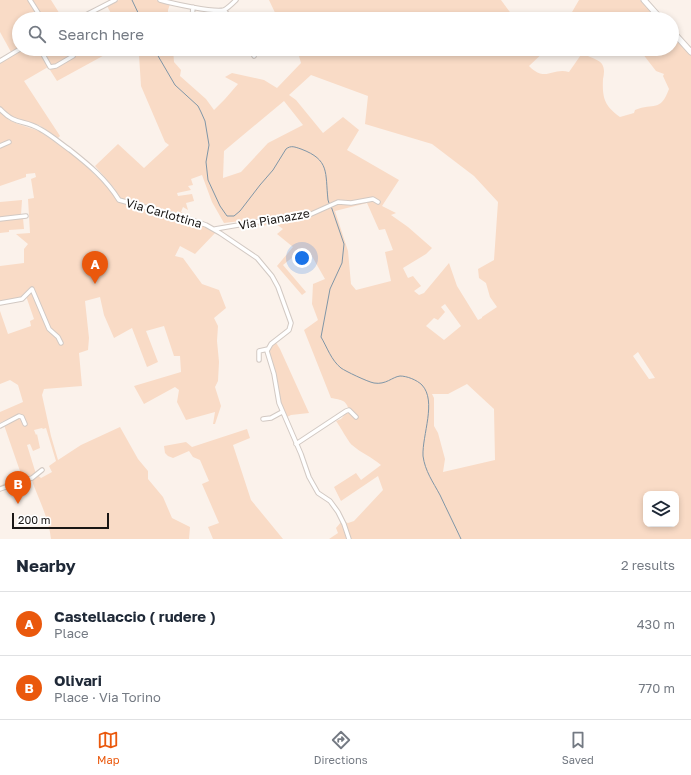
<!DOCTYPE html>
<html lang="en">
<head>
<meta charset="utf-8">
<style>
	:root { --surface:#fff; --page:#f2f2f3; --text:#1f2937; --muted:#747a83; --line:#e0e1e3; --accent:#ea580c }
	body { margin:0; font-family:"Golos Text",sans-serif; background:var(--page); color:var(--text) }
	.controls { position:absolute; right:12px; bottom:12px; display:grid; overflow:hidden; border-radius:8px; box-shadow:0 2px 6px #0003 }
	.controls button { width:36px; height:36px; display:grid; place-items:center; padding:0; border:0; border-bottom:1px solid var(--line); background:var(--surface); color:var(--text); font:20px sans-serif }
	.scale { position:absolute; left:12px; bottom:10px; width:97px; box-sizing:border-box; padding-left:4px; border:2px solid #1a1715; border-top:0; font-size:11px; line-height:14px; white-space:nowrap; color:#1a1715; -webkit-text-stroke:3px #fff; paint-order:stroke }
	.you { position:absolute; left:302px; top:258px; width:14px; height:14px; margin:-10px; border:3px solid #fff; border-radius:50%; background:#1a73e8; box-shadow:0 0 0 6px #1a73e833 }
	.badge { display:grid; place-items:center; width:26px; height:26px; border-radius:50%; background:var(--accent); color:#fff; font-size:13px; font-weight:700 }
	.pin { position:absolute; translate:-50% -33px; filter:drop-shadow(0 1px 2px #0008) }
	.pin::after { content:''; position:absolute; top:21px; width:14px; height:12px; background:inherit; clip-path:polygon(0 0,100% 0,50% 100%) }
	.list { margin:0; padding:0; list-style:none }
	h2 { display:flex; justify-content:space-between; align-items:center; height:52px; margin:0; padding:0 16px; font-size:17px }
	h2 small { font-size:13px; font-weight:400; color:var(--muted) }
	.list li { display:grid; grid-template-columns:26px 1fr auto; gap:12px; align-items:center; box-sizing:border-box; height:64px; padding:0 16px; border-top:1px solid var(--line) }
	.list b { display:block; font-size:15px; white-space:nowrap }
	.list p { margin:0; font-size:13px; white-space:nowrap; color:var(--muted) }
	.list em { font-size:13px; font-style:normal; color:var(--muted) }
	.icon { flex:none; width:22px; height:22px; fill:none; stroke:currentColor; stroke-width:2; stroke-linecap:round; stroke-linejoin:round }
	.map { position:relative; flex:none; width:691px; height:539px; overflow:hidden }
	.search { position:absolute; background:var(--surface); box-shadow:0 2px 6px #0003; left:12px; right:12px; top:12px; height:44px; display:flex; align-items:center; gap:10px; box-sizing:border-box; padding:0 14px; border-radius:22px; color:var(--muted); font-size:15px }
	.sheet { height:180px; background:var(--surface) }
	nav { display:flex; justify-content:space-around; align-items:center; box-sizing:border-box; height:56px; border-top:1px solid var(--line); background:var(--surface); font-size:11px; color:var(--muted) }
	nav a { display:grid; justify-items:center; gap:2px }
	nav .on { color:var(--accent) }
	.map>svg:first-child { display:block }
	.green { fill:#f9dbc6; fill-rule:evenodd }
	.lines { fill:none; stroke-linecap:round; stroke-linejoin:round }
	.stream { stroke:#8096a7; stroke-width:1 }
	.street-casing { stroke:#d2c9c3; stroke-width:5.5 }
	.secondary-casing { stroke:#d2c9c3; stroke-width:7 }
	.street { stroke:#fff; stroke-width:3.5 }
	.secondary { stroke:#fff; stroke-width:5 }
	.labels { text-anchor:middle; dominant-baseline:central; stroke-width:4; stroke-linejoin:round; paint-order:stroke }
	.street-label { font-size:12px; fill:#1a1715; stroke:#fff }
</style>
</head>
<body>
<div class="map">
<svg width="691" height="539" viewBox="0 0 691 539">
	<rect width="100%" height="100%" fill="#fbf2eb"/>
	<!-- green -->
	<path class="green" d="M0 0H51L63 19H19V48L11 52 0 32Z
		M119 0H156L170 4 168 10V19H114L107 6Z
		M269 0H501L515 19H278Z
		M579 0H640L658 19H568Z
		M672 34 691 54V539H329L338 533 336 528 342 521 348 523 354 521 383 490 378 476 341 501 334 487 356 473 361 480 381 465C372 457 361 453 352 445 349 443 340 426 336 421L341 419 349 410C346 400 342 400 331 398L304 330 318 320 312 304 313 284 325 279 309 251 304 248 283 265 306 292 302 295 277 266 293 247 277 234 283 229 276 224 260 226 240 221 224 223 212 202 202 175 191 179 193 185 188 186 191 190 177 193 178 196 192 194 194 201 186 203 188 210 183 207 181 212 190 216V218L120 199 114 188 95 166 118 144 144 168 169 145 165 142 141 86 139 55 130 49H173L174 62 181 70 180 76 206 99 214 110 225 99 238 84 225 77 232 73 264 80 277 88 301 63 297 49H547L529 66C546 83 552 67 569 72L585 49H587L588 56C592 58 599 60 602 64 605 69 604 74 603 79 602 99 605 106 620 117L634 113 635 110C654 102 660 113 669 89L663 76 664 74 656 71 639 49H672ZM311 75 368 96 365 124 432 144 474 176 498 202 494 260 478 269 479 278 486 283 490 297 497 307 482 317V318L478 320 457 286 449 263 424 293 419 295 414 291 421 286 413 276 408 278 403 268 426 254 432 248 408 227 391 215 396 213 382 206 399 180 347 150 359 130 343 117 323 133 296 100 289 95ZM284 101 303 125 268 143 241 172 223 178 224 151ZM367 203 379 230 385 229 393 250 385 252 391 281 356 290 351 284 348 251 335 211ZM445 304 461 326 444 340 426 326 434 318 438 320 445 312 441 307ZM638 352 655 378 649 379 633 356ZM467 384 494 409 495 460 443 472 445 459 438 433 434 426V398L432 394H448ZM646 494H676V524H646Z
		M24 49H39L48 67 24 81 60 136 58 138 39 125 13 118 0 106V62Z
		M42 49H68L71 55 52 66Z
		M88 49H109L110 52 57 81 50 70Z
		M0 111 9 120 18 124 39 131 74 155 108 187 118 200 185 218 207 227 216 232 195 254 180 246 175 256 183 258 202 284 219 290 226 308 214 318 218 326 217 341 219 362 218 381 215 387 221 406 215 424H213L215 412 186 420 177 402 179 390 175 387 144 404 134 386 181 372 180 356H174L164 326 146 331 158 362 147 367 132 328 114 338 104 315 100 297 85 301 89 338 88 350 79 353 82 386 44 389 42 395 51 436 58 460 81 445 120 427 138 459 148 471V479L163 497 172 518 190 527 189 539H51C49 518 38 498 31 478L0 488V486L21 474 4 425 17 419 15 416 0 423V412L23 402 18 385 10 380 0 384V311L8 334 31 326 30 321 34 319 26 296 12 301 0 302V266L24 263V249L28 244 16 234 30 233 28 199 34 198 31 179 36 177 35 173 26 174V177L0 186ZM42 428 43 429 46 428 56 461 49 466 52 472 41 478 36 474 27 445 30 444 33 451 40 448 37 434 36 435 34 430Z
		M22 200 21 215 0 217V202Z
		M23 218 24 229 9 230V232L0 233V220Z
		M275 341 280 349 309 413 291 415 285 418 267 355 268 347Z
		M247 429 250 438 233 445 251 500 283 539H213L208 527 219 523 202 484 209 481 200 460 193 457 189 451 173 458 168 456 165 453 164 446 186 442 192 447Z"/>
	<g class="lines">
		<!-- stream -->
		<path class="stream" d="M132 0 141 19
			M154 49 175 85 198 106 201 112 205 121 209 145 206 162 208 180 220 206 227 216H234L240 211 260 185 273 170 286 149C291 145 295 147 301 149 330 160 325 172 328 200L329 203
			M331 206 344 244 342 263 330 289 321 337C327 347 331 360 341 368 345 371 368 382 374 383 386 385 392 377 400 376 407 376 417 380 422 385 437 401 422 435 423 456 425 471 433 482 440 495 447 510 454 524 461 539"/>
		<!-- street casing -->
		<g class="street-casing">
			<path id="street" d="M30 0 42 19
				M160 0C171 3 214 13 224 10 228 8 233 3 236 0
				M224 10 231 19
				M78 19 115 0
				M192 19 193 7
				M40 49 50 67 56 66 73 56
				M197 49 200 50
				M250 49 254 56
				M0 61 20 49
				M0 109C16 126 23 119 40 129 51 135 60 143 70 150 89 165 106 179 119 200L192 220 206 225 220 233 257 258 272 276 278 287 291 323 289 330 271 344 267 351 274 374 279 403 301 454 309 477 318 493 330 501 338 512 344 524 349 539
				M0 146 9 142
				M0 219 26 216
				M215 229 268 220 309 215 338 202 351 203 373 199 378 202
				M0 303 22 299 32 289 49 329 58 337 61 343
				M259 360V351L268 349
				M263 419 271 418 282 412
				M0 426 19 416 22 417 25 424
				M296 444 346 411 349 410 356 417
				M0 489 32 478 42 470"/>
		</g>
		<!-- secondary casing -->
		<g class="secondary-casing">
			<path id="secondary" d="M644 0 661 19
				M672 31 691 52"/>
		</g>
		<!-- street -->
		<use href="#street" class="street"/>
		<!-- secondary -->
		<use href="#secondary" class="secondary"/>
	</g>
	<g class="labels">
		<!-- street labels -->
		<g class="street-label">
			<text transform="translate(164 213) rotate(16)">Via Carlottina</text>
			<text transform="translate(274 219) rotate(-10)">Via Pianazze</text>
		</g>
	</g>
</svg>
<div class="controls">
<button><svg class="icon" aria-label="layers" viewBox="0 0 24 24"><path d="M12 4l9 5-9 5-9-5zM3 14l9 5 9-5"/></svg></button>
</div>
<div class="scale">200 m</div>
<div class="you"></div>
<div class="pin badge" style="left:95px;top:284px">A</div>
<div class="pin badge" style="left:18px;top:504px">B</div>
<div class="search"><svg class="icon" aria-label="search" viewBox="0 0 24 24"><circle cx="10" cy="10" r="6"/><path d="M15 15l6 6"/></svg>Search here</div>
</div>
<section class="sheet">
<h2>Nearby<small>2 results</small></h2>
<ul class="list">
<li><span class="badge">A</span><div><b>Castellaccio ( rudere )</b><p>Place</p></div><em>430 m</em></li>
<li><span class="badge">B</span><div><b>Olivari</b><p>Place · Via Torino</p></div><em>770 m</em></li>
</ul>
</section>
<nav>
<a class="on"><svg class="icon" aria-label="map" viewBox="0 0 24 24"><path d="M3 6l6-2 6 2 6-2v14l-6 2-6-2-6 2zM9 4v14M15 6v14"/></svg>Map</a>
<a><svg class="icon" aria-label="directions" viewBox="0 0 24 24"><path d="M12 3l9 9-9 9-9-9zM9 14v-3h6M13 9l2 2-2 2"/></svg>Directions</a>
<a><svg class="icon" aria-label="saved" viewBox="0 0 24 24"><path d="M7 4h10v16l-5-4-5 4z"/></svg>Saved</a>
</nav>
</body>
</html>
